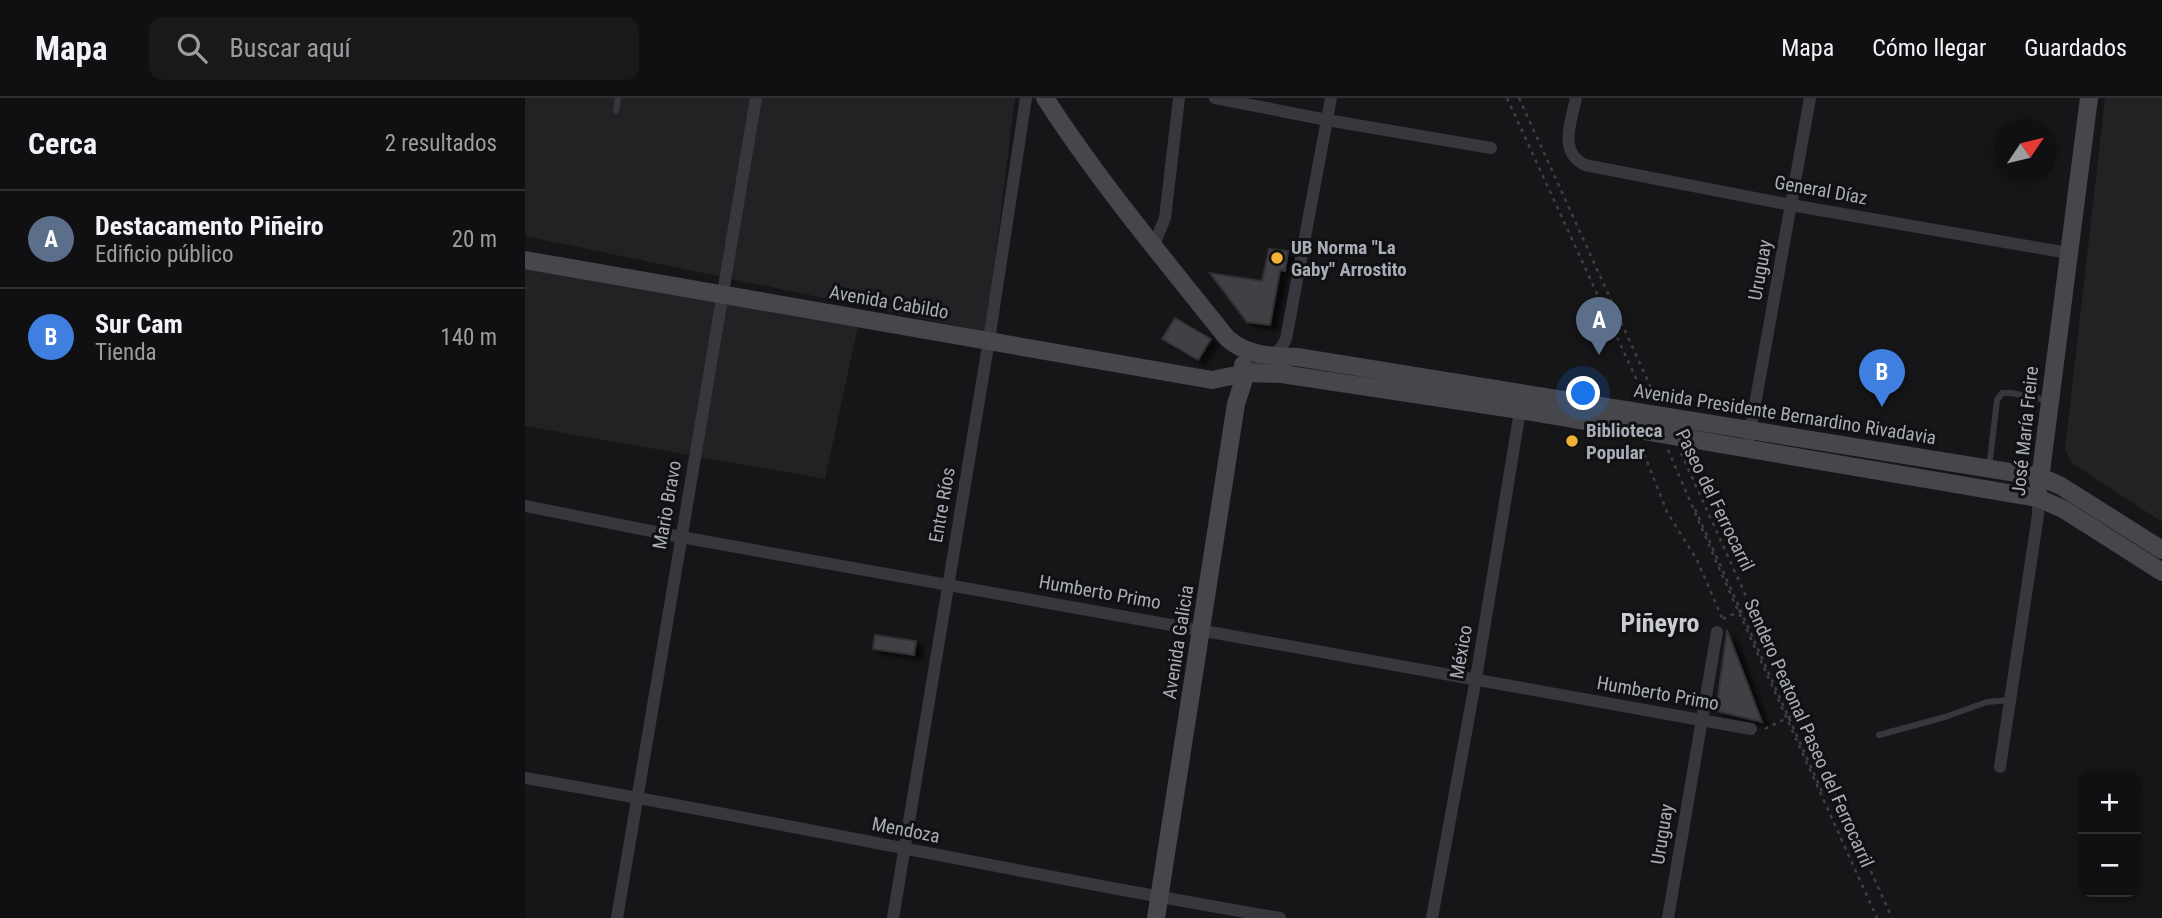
<!DOCTYPE html>
<html lang="es">
<head>
<meta charset="utf-8">
<style>
	:root { --surface:#101012; --page:#19191b; --text:#f1f3f6; --muted:#9c9d9f; --line:#303032; --accent:#f2b134 }
	body { margin:0; font-family:"Roboto Condensed",sans-serif; background:var(--page); color:var(--text) }
	.controls { position:absolute; right:21px; bottom:21px; display:grid; overflow:hidden; border-radius:14px; box-shadow:0 4px 10px #0003 }
	.controls button { width:63px; height:63px; display:grid; place-items:center; padding:0; border:0; border-bottom:2px solid var(--line); background:var(--surface); color:var(--text); font:35px sans-serif }
	.compass { position:absolute; left:1469px; top:21px; width:63px; height:63px; border-radius:50%; background:var(--surface); box-shadow:0 4px 10px #0003; rotate:55deg }
	.you { position:absolute; left:1059px; top:296px; width:24px; height:24px; margin:-18px; border:5px solid #fff; border-radius:50%; background:#1a73e8; box-shadow:0 0 0 10px #1a73e833 }
	.badge { display:grid; place-items:center; width:46px; height:46px; border-radius:50%; background:var(--accent); color:#fff; font-size:23px; font-weight:700 }
	.pin { position:absolute; translate:-50% -58px; filter:drop-shadow(0 2px 4px #0008) }
	.pin::after { content:''; position:absolute; top:37px; width:24px; height:21px; background:inherit; clip-path:polygon(0 0,100% 0,50% 100%) }
	.list { margin:0; padding:0; list-style:none }
	h2 { display:flex; justify-content:space-between; align-items:center; height:91px; margin:0; padding:0 28px; font-size:30px }
	h2 small { font-size:23px; font-weight:400; color:var(--muted) }
	.list li { display:grid; grid-template-columns:46px 1fr auto; gap:21px; align-items:center; box-sizing:border-box; height:98px; padding:0 28px; border-top:2px solid var(--line) }
	.list b { display:block; font-size:26px; white-space:nowrap }
	.list p { margin:0; font-size:23px; white-space:nowrap; color:var(--muted) }
	.list em { font-size:23px; font-style:normal; color:var(--muted) }
	.icon { flex:none; width:38px; height:38px; fill:none; stroke:currentColor; stroke-width:2; stroke-linecap:round; stroke-linejoin:round }
	.map { position:relative; flex:none; width:1637px; height:820px; overflow:hidden }
	header { display:flex; align-items:center; gap:42px; box-sizing:border-box; height:98px; padding:0 35px; background:var(--surface); border-bottom:2px solid var(--line) }
	header strong { font-size:33px }
	nav { display:flex; gap:38px; margin-inline-start:auto; font-size:24px }
	.search { width:490px; height:63px; background:var(--page); display:flex; align-items:center; gap:18px; box-sizing:border-box; padding:0 24px; border-radius:14px; color:var(--muted); font-size:26px }
	main { display:flex }
	aside { flex:1; background:var(--surface) }
	.map>svg:first-child { display:block }
	.built { fill:#222225 }
	.building { fill:#404145; stroke:#303034; stroke-width:2; filter:url(#shadow) }
	.lines { fill:none; stroke-linecap:round; stroke-linejoin:round }
	.path { stroke:#3d3f44; stroke-width:2.5; stroke-dasharray:3.5 5; stroke-linecap:butt }
	.service { stroke:#37383d; stroke-width:6 }
	.minor { stroke:#37383d; stroke-width:12 }
	.secondary { stroke:#45474d; stroke-width:18 }
	.poi-dot { fill:#f2b134; stroke:#111113; stroke-width:2.5 }
	.labels { text-anchor:middle; dominant-baseline:central; stroke-width:6; stroke-linejoin:round; paint-order:stroke }
	.street-label { font-size:19px; fill:#a8adb8; stroke:#111113 }
	.poi-label { font-size:19px; font-weight:bold; fill:#a8adb8; stroke:#111113; text-anchor:start }
	.district-label { font-size:26px; font-weight:bold; fill:#c9ccd4; stroke:#111113 }
</style>
</head>
<body>
<header>
<strong>Mapa</strong>
<div class="search"><svg class="icon" aria-label="search" viewBox="0 0 24 24"><circle cx="10" cy="10" r="6"/><path d="M15 15l6 6"/></svg>Buscar aquí</div>
<nav><a>Mapa</a><a>Cómo llegar</a><a>Guardados</a></nav>
</header>
<main>
<aside>
<h2>Cerca<small>2 resultados</small></h2>
<ul class="list">
<li><span class="badge" style="background:#5c6f8a">A</span><div><b>Destacamento Piñeiro</b><p>Edificio público</p></div><em>20 m</em></li>
<li><span class="badge" style="background:#3f7fe0">B</span><div><b>Sur Cam</b><p>Tienda</p></div><em>140 m</em></li>
</ul>
</aside>
<div class="map">
<svg width="1637" height="820" viewBox="0 0 1637 820">
	<defs>
		<filter id="shadow"><feDropShadow dx="7" dy="4.5" stdDeviation="2" flood-color="#0009"/></filter>
	</defs>
	<rect width="100%" height="100%" fill="#161618"/>
	<!-- built -->
	<path class="built" d="M0 0H490L461 234 0 138Z
		M1580 0H1637V424L1547 365 1540 351Z
		M0 169 333 228 300 381 0 328Z"/>
	<!-- building -->
	<path class="building" d="M744 151 763 153 760 173 755 172 745 227 722 224 685 175 737 183Z
		M650 220 686 241 673 262 637 241Z
		M1202 532 1237 624 1191 613Z
		M350 537 391 543 389 557 348 551Z"/>
	<g class="lines">
		<!-- path -->
		<path class="path" d="M982 0 1120 300
			M994 0 1132 303
			M1116 348 1142 414 1172 462 1198 522
			M1143 352 1197 477 1352 820
			M1156 355 1367 820
			M1170 411 1298 696
			M1198 521 1225 508
			M1240 631 1274 614"/>
		<!-- service -->
		<path class="service" d="M91 13 93 0
			M1464 370 1472 302 1477 295H1486L1522 302
			M1354 637 1420 619 1462 604 1485 602"/>
		<!-- minor -->
		<path class="minor" d="M690 0 802 22 966 50
			M1051 0C1046 24 1033 54 1060 67L1266 107 1543 155
			M629 147 640 120 654 0
			M721 275C737 265 753 258 761 241L806 0
			M1224 340 1285 0
			M0 408 156 439 1226 631
			M1475 669 1513 417V400
			M0 680C252 723 502 777 755 820
			M92 820 231 0
			M368 820 464 242 501 0
			M907 820 951 580 996 307
			M1143 820 1192 534"/>
		<!-- secondary -->
		<path class="secondary" d="M520 0C574 84 640 162 702 240 722 258 746 258 772 259L1516 379 1536 388 1637 452
			M0 162 687 282 721 275 757 276 995 312 1513 400 1538 411 1637 474
			M1514 389 1564 0
			M631 820 711 306 721 275 718 267"/>
	</g>
	<!-- markers -->
	<g class="poi-dot">
		<circle cx="752" cy="160" r="7"/>
		<circle cx="1047" cy="343" r="7"/>
	</g>
	<g class="labels">
		<!-- street labels -->
		<g class="street-label">
			<text transform="translate(1296 92) rotate(10)">General Díaz</text>
			<text transform="translate(1235 172) rotate(-80)">Uruguay</text>
			<text transform="translate(364 204) rotate(10)">Avenida Cabildo</text>
			<text transform="translate(1260 316) rotate(9)">Avenida Presidente Bernardino Rivadavia</text>
			<text transform="translate(1500 333) rotate(-84)">José María Freire</text>
			<text transform="translate(1190 402) rotate(64)">Paseo del Ferrocarril</text>
			<text transform="translate(142 407) rotate(-80)">Mario Bravo</text>
			<text transform="translate(417 407) rotate(-80)">Entre Ríos</text>
			<text transform="translate(575 494) rotate(10)">Humberto Primo</text>
			<text transform="translate(653 544) rotate(-81)">Avenida Galicia</text>
			<text transform="translate(936 554) rotate(-80)">México</text>
			<text transform="translate(1133 595) rotate(10)">Humberto Primo</text>
			<text transform="translate(1284 635) rotate(66)">Sendero Peatonal Paseo del Ferrocarril</text>
			<text transform="translate(381 732) rotate(11)">Mendoza</text>
			<text transform="translate(1137 736) rotate(-81)">Uruguay</text>
		</g>
		<!-- poi labels -->
		<g class="poi-label">
			<text x="766" y="149">UB Norma "La<tspan x="766" dy="22">Gaby" Arrostito</tspan></text>
			<text x="1061" y="332">Biblioteca<tspan x="1061" dy="22">Popular</tspan></text>
		</g>
		<!-- district labels -->
		<g class="district-label">
			<text x="1135" y="525">Piñeyro</text>
		</g>
	</g>
</svg>
<div class="controls">
<button>+</button>
<button>−</button>
</div>
<svg class="compass" viewBox="-18 -18 36 36"><path d="M0-13l5 13h-10z" fill="#e53935"/><path d="M0 13l5-13h-10z" fill="#9c9d9f"/></svg>
<div class="you"></div>
<div class="pin badge" style="left:1074px;top:257px;background:#5c6f8a">A</div>
<div class="pin badge" style="left:1357px;top:309px;background:#3f7fe0">B</div>
</div>
</main>
</body>
</html>
